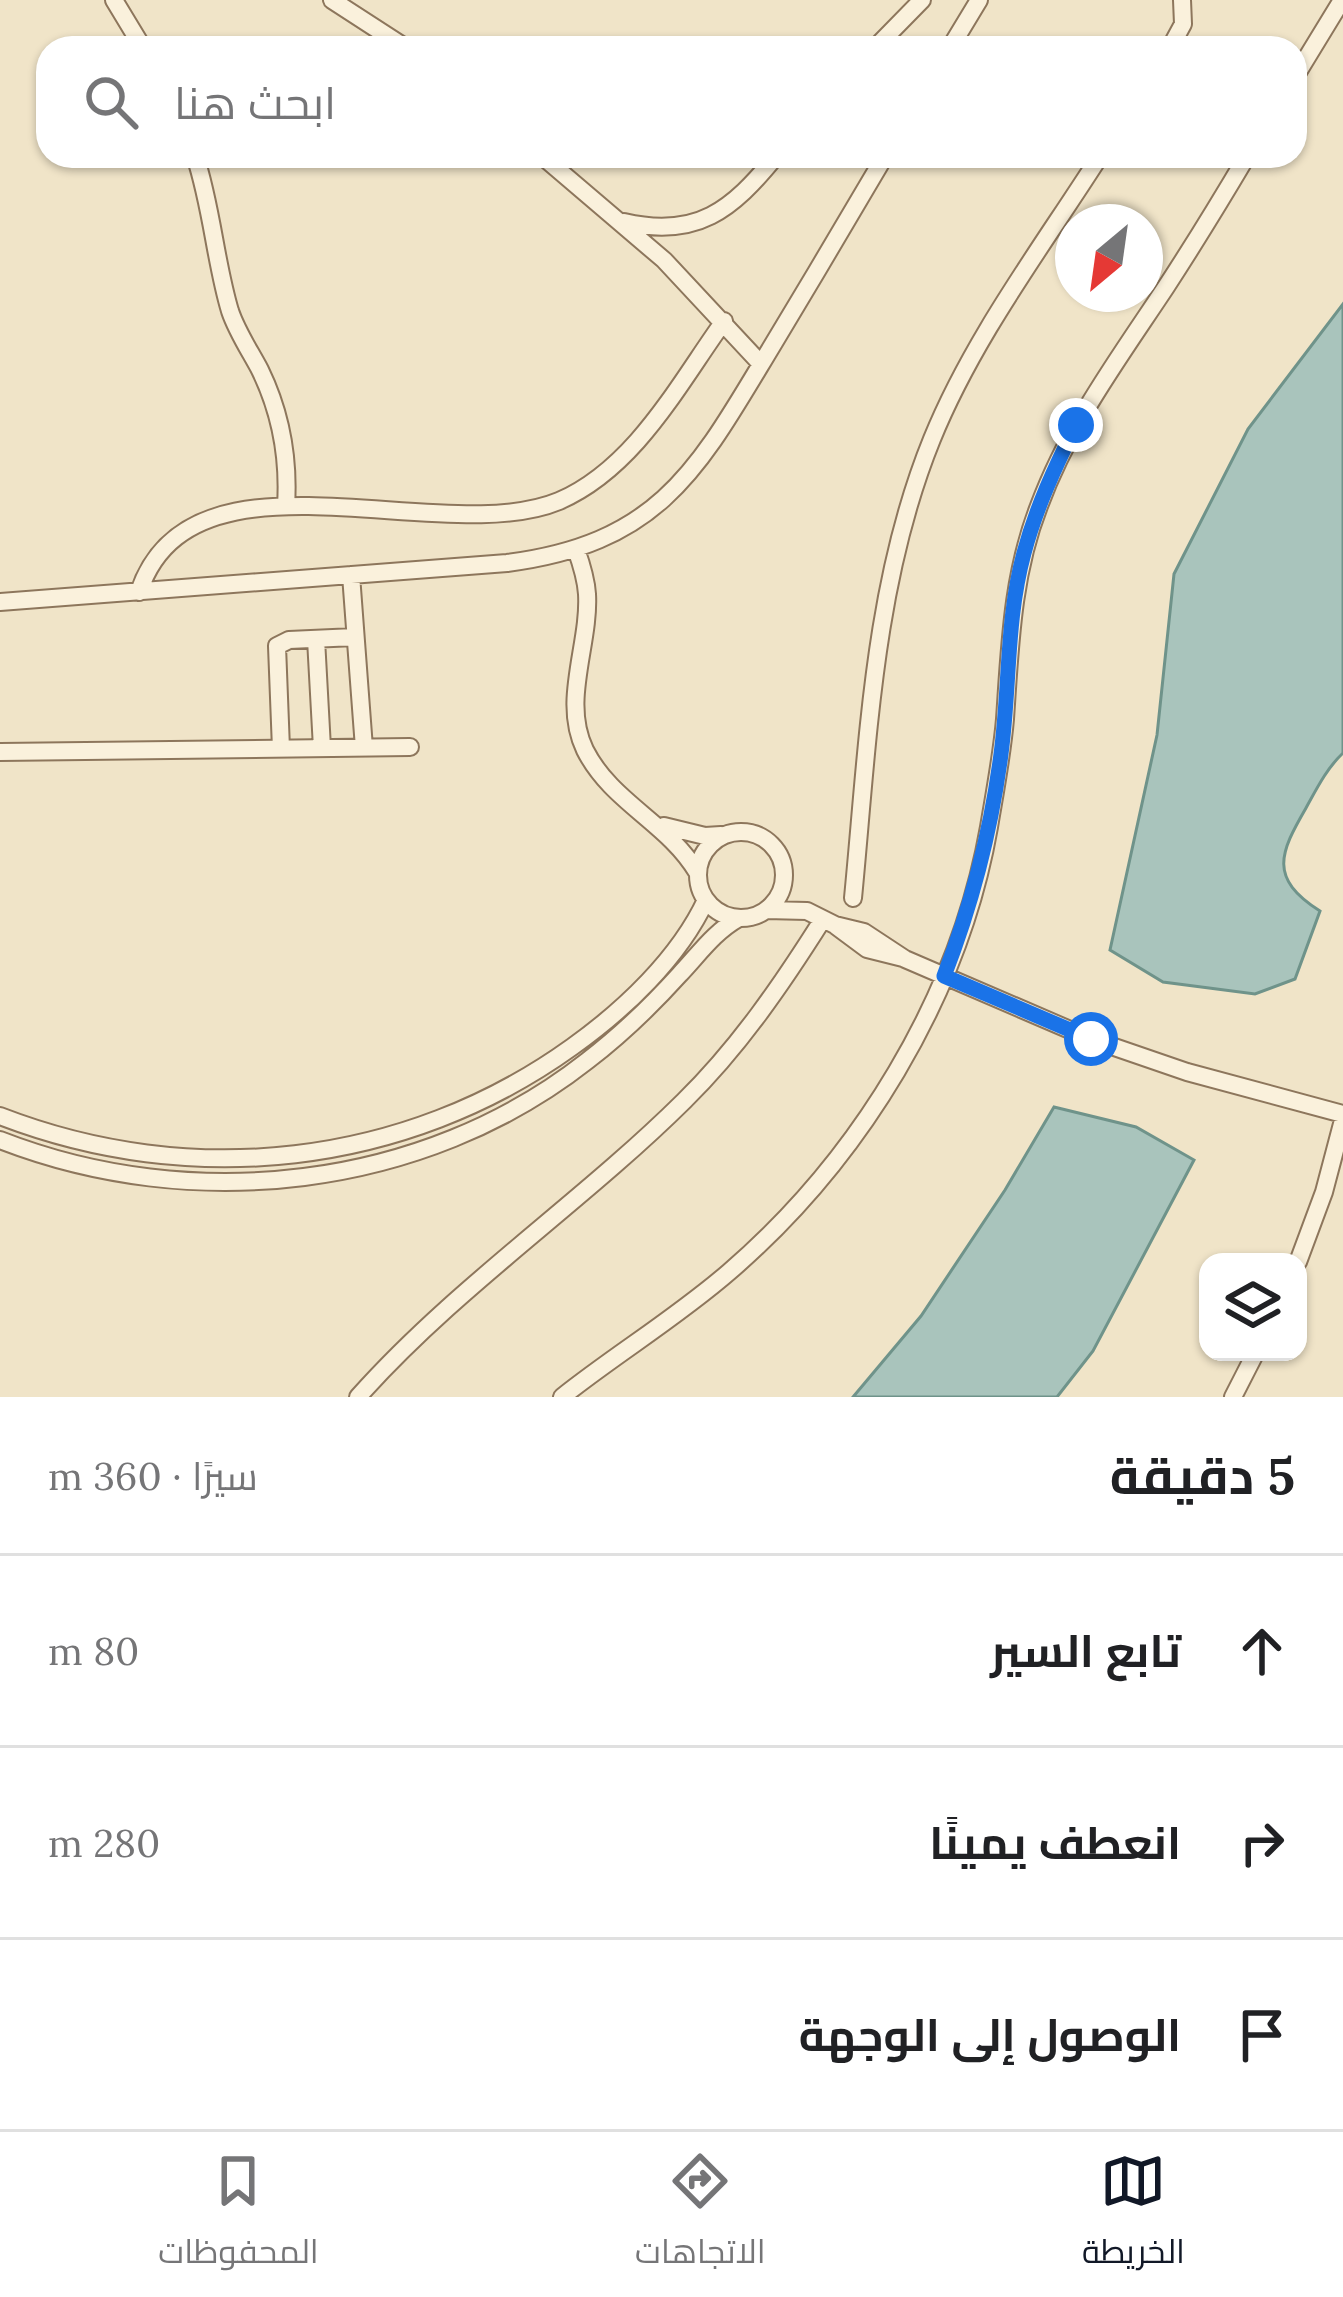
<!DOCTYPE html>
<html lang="ar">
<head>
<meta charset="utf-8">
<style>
	:root { --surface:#fff; --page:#f2f2f2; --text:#202124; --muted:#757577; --line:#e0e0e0; --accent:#111827 }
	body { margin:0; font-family:Lora,Cairo,serif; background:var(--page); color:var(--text); direction:rtl }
	.controls { position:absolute; right:36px; bottom:36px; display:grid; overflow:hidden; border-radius:24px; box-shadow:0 3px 9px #0004 }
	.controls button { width:108px; height:108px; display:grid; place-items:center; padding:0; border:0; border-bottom:3px solid var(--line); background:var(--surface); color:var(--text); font:60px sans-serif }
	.compass { position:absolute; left:1055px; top:204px; width:108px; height:108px; border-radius:50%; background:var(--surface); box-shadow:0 3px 9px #0004; rotate:209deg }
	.stop { position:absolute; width:36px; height:36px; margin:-27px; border:9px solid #1a73e8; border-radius:50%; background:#fff }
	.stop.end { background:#1a73e8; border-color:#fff; box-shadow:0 3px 12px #0008 }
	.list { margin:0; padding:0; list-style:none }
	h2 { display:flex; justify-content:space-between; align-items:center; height:156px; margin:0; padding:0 48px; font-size:51px }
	h2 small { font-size:39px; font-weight:400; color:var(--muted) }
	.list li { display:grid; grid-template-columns:78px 1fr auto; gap:36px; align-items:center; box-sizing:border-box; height:192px; padding:0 48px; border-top:3px solid var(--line) }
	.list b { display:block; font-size:45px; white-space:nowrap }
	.list em { font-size:39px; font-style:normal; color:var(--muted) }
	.icon { flex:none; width:66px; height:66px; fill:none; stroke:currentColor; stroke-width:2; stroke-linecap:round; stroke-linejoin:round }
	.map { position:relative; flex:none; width:1343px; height:1397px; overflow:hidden; direction:ltr }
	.search { position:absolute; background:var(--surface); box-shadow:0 3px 9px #0004; left:36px; right:36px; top:36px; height:132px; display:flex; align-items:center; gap:30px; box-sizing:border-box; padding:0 42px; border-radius:36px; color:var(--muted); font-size:45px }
	.sheet { height:732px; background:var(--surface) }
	nav { display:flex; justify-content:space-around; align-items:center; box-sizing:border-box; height:168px; border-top:3px solid var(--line); background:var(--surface); font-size:33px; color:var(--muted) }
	nav a { display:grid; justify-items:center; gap:6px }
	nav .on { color:var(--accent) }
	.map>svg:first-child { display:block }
	.water { fill:#a9c4bc; stroke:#6f938a; stroke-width:3 }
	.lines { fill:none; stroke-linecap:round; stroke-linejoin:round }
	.minor-casing { stroke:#8d765c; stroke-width:20 }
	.minor { stroke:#faf1dc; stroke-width:16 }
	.route { stroke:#1a73e8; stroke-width:15 }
</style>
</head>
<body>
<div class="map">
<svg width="1343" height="1397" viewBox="0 0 1343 1397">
	<rect width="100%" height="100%" fill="#f0e4c8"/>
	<!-- water -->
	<path class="water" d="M1343 304V753C1327 768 1317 788 1306 808 1280 853 1268 878 1320 911L1295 979 1255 994 1163 982 1110 950 1157 735 1174 574 1248 429Z
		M1054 1107 1136 1127 1194 1160 1093 1351 1057 1397H853L921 1316 1005 1190Z"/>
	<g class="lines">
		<!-- minor casing -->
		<g class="minor-casing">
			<path id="minor" d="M114 0 143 48
				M332 0 406 48
				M875 48 922 0
				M950 48 979 0
				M1170 48 1183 24 1182 0
				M1295 77 1342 0
				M195 156C212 207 215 261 230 311 237 332 250 351 260 370 281 413 289 459 286 506
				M542 156 664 260 761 364
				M624 222C697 239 732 210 776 156
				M576 549C581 563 586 578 587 594 590 645 561 701 585 750 611 802 668 823 697 872
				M351 575 364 748
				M139 592C190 436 442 550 559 501 635 468 678 385 724 321
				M0 602 507 563C662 543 699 467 772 346 810 283 848 219 885 156
				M316 639 322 748
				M281 749 277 646 289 640 355 637
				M0 752 410 747
				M664 826 705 836 721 835
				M698 875a43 43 0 1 1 86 0a43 43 0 1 1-86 0Z
				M853 898C868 744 873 584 932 439 973 338 1042 247 1100 156
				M766 910 807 911 835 925 864 932 905 959 1091 1039 1187 1072 1343 1114
				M836 926 867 949 903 958
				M0 1116C191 1190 405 1167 572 1047 624 1010 679 958 706 900
				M0 1140C192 1215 423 1190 587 1061 621 1035 652 1005 680 974 699 954 714 932 739 918
				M1298 1262 1324 1192 1343 1120
				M358 1397C456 1287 580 1204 684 1101 739 1047 782 984 823 919
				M562 1397C616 1354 676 1318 729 1272 859 1160 959 998 989 827 995 791 1002 755 1005 719 1010 646 1012 575 1039 506 1069 425 1119 358 1166 287 1194 244 1221 200 1247 156
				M1233 1397 1256 1352"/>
		</g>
		<!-- minor -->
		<use href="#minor" class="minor"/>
	</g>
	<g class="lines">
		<!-- route -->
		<path class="route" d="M1076 425C1055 467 1036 508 1024 553 1006 619 1010 687 1001 754 991 831 972 904 944 976L1091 1039"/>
	</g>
</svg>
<div class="controls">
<button><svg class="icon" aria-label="layers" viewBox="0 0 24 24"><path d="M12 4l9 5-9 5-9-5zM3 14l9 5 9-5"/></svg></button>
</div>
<svg class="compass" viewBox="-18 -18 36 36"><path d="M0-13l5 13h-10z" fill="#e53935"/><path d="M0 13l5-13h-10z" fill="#757577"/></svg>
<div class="stop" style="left:1091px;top:1039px"></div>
<div class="stop end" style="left:1076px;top:425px"></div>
<div class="search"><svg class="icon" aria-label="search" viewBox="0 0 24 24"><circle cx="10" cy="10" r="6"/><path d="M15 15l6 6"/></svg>ابحث هنا</div>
</div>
<section class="sheet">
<h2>5 دقيقة<small>سيرًا · 360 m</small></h2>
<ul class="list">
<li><svg class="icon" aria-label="ahead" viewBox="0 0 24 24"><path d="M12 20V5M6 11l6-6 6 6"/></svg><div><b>تابع السير</b></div><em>80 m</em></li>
<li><svg class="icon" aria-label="right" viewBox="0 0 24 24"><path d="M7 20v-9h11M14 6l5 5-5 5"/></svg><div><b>انعطف يمينًا</b></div><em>280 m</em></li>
<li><svg class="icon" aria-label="arrive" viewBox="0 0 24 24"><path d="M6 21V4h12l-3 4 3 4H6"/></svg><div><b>الوصول إلى الوجهة</b></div></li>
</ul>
</section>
<nav>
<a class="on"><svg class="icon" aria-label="map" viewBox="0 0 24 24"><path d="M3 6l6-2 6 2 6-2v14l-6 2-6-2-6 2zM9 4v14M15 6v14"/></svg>الخريطة</a>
<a><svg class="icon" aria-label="directions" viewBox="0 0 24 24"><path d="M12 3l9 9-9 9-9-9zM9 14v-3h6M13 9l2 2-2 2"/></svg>الاتجاهات</a>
<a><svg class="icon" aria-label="saved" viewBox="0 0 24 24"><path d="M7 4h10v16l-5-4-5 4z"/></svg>المحفوظات</a>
</nav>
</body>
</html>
